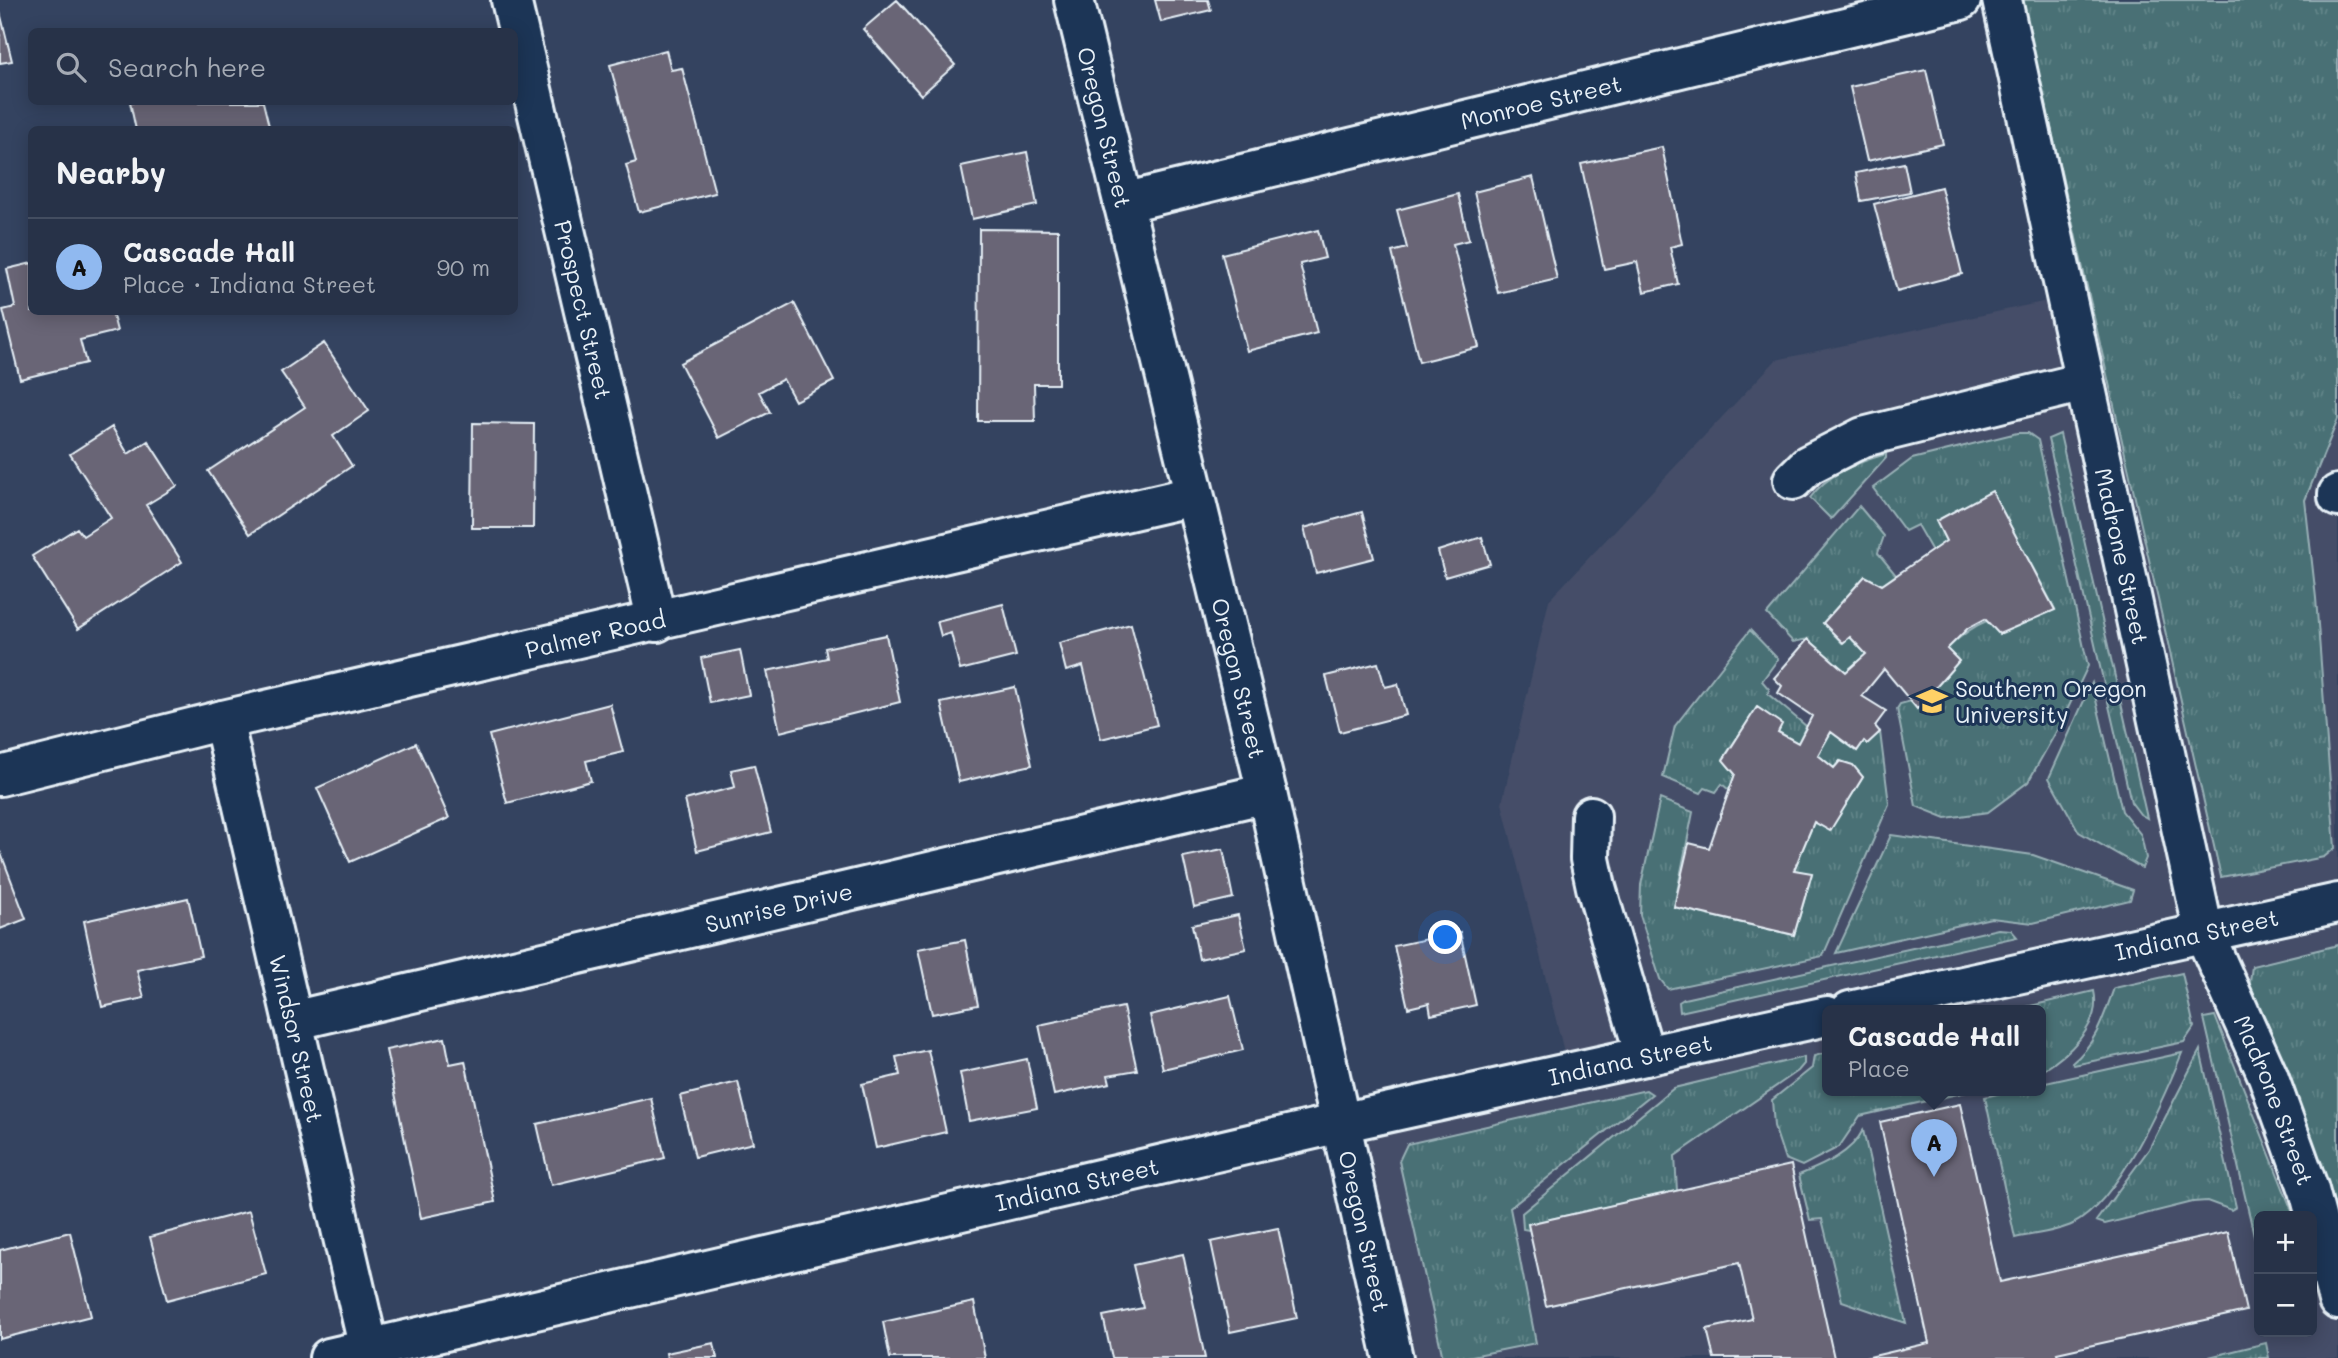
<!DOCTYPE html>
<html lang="en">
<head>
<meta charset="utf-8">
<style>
	:root { --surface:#273248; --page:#2f3a4f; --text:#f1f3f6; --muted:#a4aab4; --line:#434d60; --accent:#90b9f0 }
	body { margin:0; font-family:Mali,sans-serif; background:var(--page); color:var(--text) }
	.controls { position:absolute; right:21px; bottom:21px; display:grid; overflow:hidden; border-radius:10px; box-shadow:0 4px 18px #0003 }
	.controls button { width:63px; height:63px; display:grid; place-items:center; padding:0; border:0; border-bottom:2px solid var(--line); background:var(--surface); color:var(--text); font:35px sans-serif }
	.you { position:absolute; left:1446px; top:938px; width:24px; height:24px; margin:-18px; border:5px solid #fff; border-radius:50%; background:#1a73e8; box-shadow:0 0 0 10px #1a73e833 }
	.badge { display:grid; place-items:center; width:46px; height:46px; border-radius:50%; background:var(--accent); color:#111; font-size:23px; font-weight:700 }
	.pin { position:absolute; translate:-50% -58px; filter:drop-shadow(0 2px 4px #0008) }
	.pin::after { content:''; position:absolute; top:37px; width:24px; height:21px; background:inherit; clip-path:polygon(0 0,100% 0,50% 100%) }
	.popup { position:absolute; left:1822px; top:1005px; width:224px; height:91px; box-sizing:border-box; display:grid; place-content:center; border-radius:10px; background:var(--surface); filter:drop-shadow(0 2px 5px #0005); font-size:23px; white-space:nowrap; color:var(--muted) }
	.popup b { font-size:26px; color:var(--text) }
	.popup::after { content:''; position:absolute; left:50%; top:100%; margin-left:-14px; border:14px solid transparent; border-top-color:var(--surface) }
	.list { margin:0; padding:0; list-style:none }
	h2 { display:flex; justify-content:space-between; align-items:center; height:91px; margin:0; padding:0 28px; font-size:30px }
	h2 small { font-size:23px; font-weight:400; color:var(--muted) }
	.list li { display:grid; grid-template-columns:46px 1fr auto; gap:21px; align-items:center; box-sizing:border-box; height:98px; padding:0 28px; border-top:2px solid var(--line) }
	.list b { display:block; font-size:26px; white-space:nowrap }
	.list p { margin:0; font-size:23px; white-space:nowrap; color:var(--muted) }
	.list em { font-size:23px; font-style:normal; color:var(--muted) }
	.icon { flex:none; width:38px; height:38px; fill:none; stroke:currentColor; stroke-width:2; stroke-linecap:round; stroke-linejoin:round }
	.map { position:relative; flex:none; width:2338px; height:1358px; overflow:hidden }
	.search { position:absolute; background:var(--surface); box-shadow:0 4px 18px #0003; left:28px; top:28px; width:490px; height:77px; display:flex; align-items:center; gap:18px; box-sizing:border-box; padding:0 24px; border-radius:10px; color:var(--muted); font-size:26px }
	.panel { position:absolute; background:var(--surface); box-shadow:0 4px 18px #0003; left:28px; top:126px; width:490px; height:189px; border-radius:10px }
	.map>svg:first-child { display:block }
	.built { fill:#444d67; fill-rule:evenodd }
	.grass { fill:url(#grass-tufts); stroke:#98b0b6; stroke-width:2 }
	.building { fill:#696576; stroke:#e8f1f8; stroke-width:2 }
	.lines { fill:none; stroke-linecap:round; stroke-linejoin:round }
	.minor-casing { stroke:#e8f1f8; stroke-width:44 }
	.minor { stroke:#1d3557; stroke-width:38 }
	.labels { text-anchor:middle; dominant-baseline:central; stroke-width:6; stroke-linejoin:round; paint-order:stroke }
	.street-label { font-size:23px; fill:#e8f1f8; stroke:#1d3557 }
	.poi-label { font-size:23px; fill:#e8f1f8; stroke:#1d3557; text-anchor:start }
</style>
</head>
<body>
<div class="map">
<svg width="2338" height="1358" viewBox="0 0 2338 1358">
	<defs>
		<pattern id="grass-tufts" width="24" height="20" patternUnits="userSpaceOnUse" patternTransform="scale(1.75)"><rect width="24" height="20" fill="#487074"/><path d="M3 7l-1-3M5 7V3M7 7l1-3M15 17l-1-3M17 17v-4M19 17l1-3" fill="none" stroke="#628589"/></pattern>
	</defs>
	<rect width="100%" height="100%" fill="#344360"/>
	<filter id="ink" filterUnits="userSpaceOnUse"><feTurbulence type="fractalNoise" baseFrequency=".0143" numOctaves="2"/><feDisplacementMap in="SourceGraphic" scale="14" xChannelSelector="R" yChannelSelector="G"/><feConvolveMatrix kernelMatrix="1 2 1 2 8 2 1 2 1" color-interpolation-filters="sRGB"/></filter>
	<g filter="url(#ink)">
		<!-- built -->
		<path class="built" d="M2022 0H2338V1358H1399L1346 1125 1570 1076 1502 803 1549 600 1776 360 2088 292ZM1827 1011H2041V1091H1827ZM2259 1216H2312V1332H2259Z"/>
		<!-- grass -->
		<path class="grass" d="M2022 0H2338V419L2305 500 2316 598 2335 848 2324 857 2221 877Z
			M2017 433H2028L2038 440 2088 666 2061 723 2028 782 1988 812 1946 818 1916 806 1897 709 1900 704 1911 701 1917 709 1959 661 1947 649C1984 612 2005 616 2055 609L1992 491 1936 521 1946 541 1932 551 1917 525 1905 531 1873 488 1912 459Z
			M2060 434 2147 818 2140 814 2131 802 2048 439Z
			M1886 454V458L1831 519 1810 498C1827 474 1858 462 1886 454Z
			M1859 506 1884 536 1878 553 1896 575 1882 585 1865 576 1823 623 1842 643 1850 637 1866 654 1846 672 1808 639 1793 642 1767 614Z
			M1750 630 1778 659 1762 681 1769 689 1768 694 1806 726 1798 743 1778 732 1757 708 1723 759 1735 774 1729 790 1722 784 1716 792 1705 788 1701 793 1663 777 1675 726Z
			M2092 683 2122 811 2141 835 2146 858 2142 868 2079 832 2049 778Z
			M1831 732 1857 751 1864 741 1868 743 1880 732 1889 804 1823 956 1668 989 1660 979 1640 915 1641 885 1660 799 1693 812 1674 907 1794 935 1812 874 1794 870 1814 822 1830 830 1863 777 1853 765 1840 761 1834 768 1818 755Z
			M1891 835 2033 855 2133 890 2130 900 2033 923 1991 918 1836 953Z
			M1998 929 2011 930 2017 937 1680 1012 1679 1002 1684 999Z
			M2338 945V1223L2322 1168 2249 989 2252 966Z
			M2182 973 2194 1027 2184 1042 2074 1065 2072 1063C2096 1044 2104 1016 2114 988Z
			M2094 991C2102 1026 2067 1055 2041 1072V1011H2009Z
			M2215 1016 2294 1216H2259V1257L2204 1018Z
			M2200 1050 2236 1207 2231 1210 2207 1201 2193 1202 2105 1224 2096 1221 2149 1149Z
			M1827 1053V1091H1971L1860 1116 1839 1147 1802 1166 1785 1159 1774 1126 1772 1100 1812 1068 1814 1056Z
			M2182 1053C2163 1100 2119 1201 2073 1224 2057 1232 2033 1234 2015 1238L1985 1097 2009 1091H2041V1084Z
			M1804 1057V1064L1798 1071 1675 1156 1677 1191 1528 1224 1529 1230 1523 1229 1522 1213 1674 1088Z
			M1646 1090 1652 1094 1510 1208 1536 1343 1462 1358H1443L1399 1161 1407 1144Z
			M1863 1130 1906 1323 1842 1301 1822 1219 1810 1220 1799 1175C1823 1165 1851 1154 1863 1130Z
			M2266 1343 2269 1358H2205Z"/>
		<!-- building -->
		<path class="building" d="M897 0 955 65 921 95 863 29Z
			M1155 0H1208L1211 10 1161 22Z
			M0 12 12 61 0 63Z
			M666 50 671 70 682 68 715 193 639 212 626 165 636 162 610 65Z
			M1926 70 1943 144 1867 161 1850 87Z
			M130 102H263L270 130H136Z
			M1662 147 1682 244 1670 247 1678 284 1644 292 1637 262 1604 269 1581 164Z
			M1027 152 1037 205 972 219 961 166Z
			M1904 163 1910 192 1861 201 1856 173Z
			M1533 177 1557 279 1498 293 1474 192Z
			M1941 187 1962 274 1897 291 1874 204Z
			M1458 194 1469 240 1453 244 1479 347 1419 362 1392 252 1407 248 1397 210Z
			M979 229 1058 230V384H1034L1035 421H978Z
			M1318 230 1325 258 1300 264 1317 333 1247 351 1222 254Z
			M32 263V312H112L117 331 80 340 86 363 20 379 3 310 15 307 7 269Z
			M794 303 834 381 795 401 783 379 759 392 770 412 719 438 680 363Z
			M324 343 369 411 333 436 352 466 250 534 208 471 305 407 281 372Z
			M473 423 534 424 533 528H472Z
			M112 427 128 454 148 441 177 486 146 505 182 562 78 629 32 556 77 528 83 536 111 518 70 454Z
			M1992 491 2055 610 1999 634 1985 619 1968 628 1947 649 1959 661 1917 709 1884 669 1862 696 1886 711 1875 726 1880 732 1867 744 1864 741 1857 751 1831 732 1818 755 1834 768 1840 761 1853 765 1863 777 1830 831 1814 822 1794 870 1812 873 1794 935 1674 907 1689 843 1709 848 1735 774 1723 760 1757 707 1782 724 1778 732 1798 743 1812 716 1778 693 1782 686 1774 678 1808 639 1846 672 1866 654 1850 637 1843 643 1823 623 1865 576 1882 585 1946 541 1936 521Z
			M1362 512 1374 558 1316 573 1304 528Z
			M1482 537 1490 564 1445 577 1438 551Z
			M1003 604 1016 656 960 670 951 633 941 636 937 621Z
			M1131 624 1157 725 1101 739 1083 666 1066 671 1059 643Z
			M886 635 900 702 780 732 767 671 827 658 825 648Z
			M740 650 749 695 710 703 701 658Z
			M1378 663 1385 687 1398 684 1406 715 1340 732 1326 676Z
			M1015 687 1032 765 959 782 941 703Z
			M610 704 623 752 586 761 591 781 507 803 489 735Z
			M416 743 449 818 350 862 317 788Z
			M754 765 771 832 697 851 685 800 735 787 731 770Z
			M1223 849 1233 898 1194 907 1183 857Z
			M0 851 26 919 0 929Z
			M188 898 201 956 137 970 144 998 102 1007 84 921Z
			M1238 915 1246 949 1199 959 1192 925Z
			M1460 932 1476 1005 1431 1015 1429 1003 1408 1008 1394 946Z
			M965 940 978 1005 932 1014 918 949Z
			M1230 996 1243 1050 1163 1069 1150 1015Z
			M1123 1007 1137 1070 1108 1075 1110 1083 1054 1095 1039 1025Z
			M445 1038 450 1064 465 1061 495 1202 421 1218 386 1050Z
			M928 1050 946 1132 876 1148 862 1084 900 1075 896 1057Z
			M1027 1059 1037 1108 969 1121 960 1073Z
			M738 1082 753 1143 695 1157 680 1096Z
			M651 1098 665 1158 551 1185 537 1124Z
			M1960 1104 2000 1282 2228 1232 2246 1311 2057 1353 2059 1358H1865L1929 1343 1880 1122Z
			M1791 1165 1834 1358H1714L1707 1329 1752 1319 1739 1263 1546 1306 1528 1224Z
			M249 1211 266 1274 167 1300 150 1237Z
			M1278 1228 1297 1318 1230 1332 1211 1242Z
			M70 1232 91 1316 0 1339V1250Z
			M1183 1254 1205 1358H1112L1103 1316 1143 1308 1133 1265Z
			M974 1302 985 1358H890L883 1322Z
			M714 1343 717 1358H667L666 1353Z"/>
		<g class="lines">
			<!-- minor casing -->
			<g class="minor-casing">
				<g id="minor">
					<path id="s1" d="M511 0 657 622"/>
					<path id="s2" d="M1074 0 1267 793 1393 1358"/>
					<path id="s3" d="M2002 0 2204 933 2268 1076 2309 1190 2338 1300"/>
					<path id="s4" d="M1123 203 1961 0"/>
					<path d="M1793 480 1808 465 1863 437 2084 382"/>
					<path d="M2338 494V497"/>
					<path id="s5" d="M223 720 371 1358"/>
					<path id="s6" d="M0 776 223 720 1193 496"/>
					<path d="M1591 816 1590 859 1596 887 1645 1056"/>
					<path id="s7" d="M1850 1011 2338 903"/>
					<path id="s8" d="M292 1021 1267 793"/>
					<path id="s9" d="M329 1358 1340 1123 1827 1016"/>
				</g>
			</g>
			<!-- minor -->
			<use href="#minor" class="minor"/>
		</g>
	</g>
	<!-- icons -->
	<defs>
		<g id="university-bare" transform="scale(2.415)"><path d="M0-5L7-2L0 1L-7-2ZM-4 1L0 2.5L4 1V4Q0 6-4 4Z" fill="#ffd166" stroke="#1d3557" stroke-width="2.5" paint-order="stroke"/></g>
	</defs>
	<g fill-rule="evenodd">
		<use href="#university-bare" x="1932" y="701"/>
	</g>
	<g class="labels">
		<!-- street labels -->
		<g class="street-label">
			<text stroke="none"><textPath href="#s4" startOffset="430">Monroe Street</textPath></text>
			<text stroke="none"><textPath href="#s2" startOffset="131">Oregon Street</textPath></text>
			<text stroke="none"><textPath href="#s1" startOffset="318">Prospect Street</textPath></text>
			<text stroke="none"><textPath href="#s3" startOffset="569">Madrone Street</textPath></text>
			<text stroke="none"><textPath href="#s6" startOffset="612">Palmer Road</textPath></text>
			<text stroke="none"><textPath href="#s2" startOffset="698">Oregon Street</textPath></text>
			<text stroke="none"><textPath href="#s8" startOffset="500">Sunrise Drive</textPath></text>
			<text stroke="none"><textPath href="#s7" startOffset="355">Indiana Street</textPath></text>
			<text stroke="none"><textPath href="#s5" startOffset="327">Windsor Street</textPath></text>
			<text stroke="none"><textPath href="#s9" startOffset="1335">Indiana Street</textPath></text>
			<text stroke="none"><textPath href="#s3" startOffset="1136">Madrone Street</textPath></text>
			<text stroke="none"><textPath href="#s9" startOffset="768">Indiana Street</textPath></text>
			<text stroke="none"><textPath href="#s2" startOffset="1265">Oregon Street</textPath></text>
		</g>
		<!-- poi labels -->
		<g class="poi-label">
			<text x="1955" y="688">Southern Oregon<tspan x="1955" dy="26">University</tspan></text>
		</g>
	</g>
</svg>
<div class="controls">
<button>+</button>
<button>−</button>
</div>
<div class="you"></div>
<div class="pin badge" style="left:1934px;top:1177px">A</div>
<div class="popup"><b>Cascade Hall</b>Place</div>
<div class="search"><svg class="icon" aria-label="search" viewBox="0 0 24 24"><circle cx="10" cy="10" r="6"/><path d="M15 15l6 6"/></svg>Search here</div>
<section class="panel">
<h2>Nearby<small></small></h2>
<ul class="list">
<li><span class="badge">A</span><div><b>Cascade Hall</b><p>Place · Indiana Street</p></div><em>90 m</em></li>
</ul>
</section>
</div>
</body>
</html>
